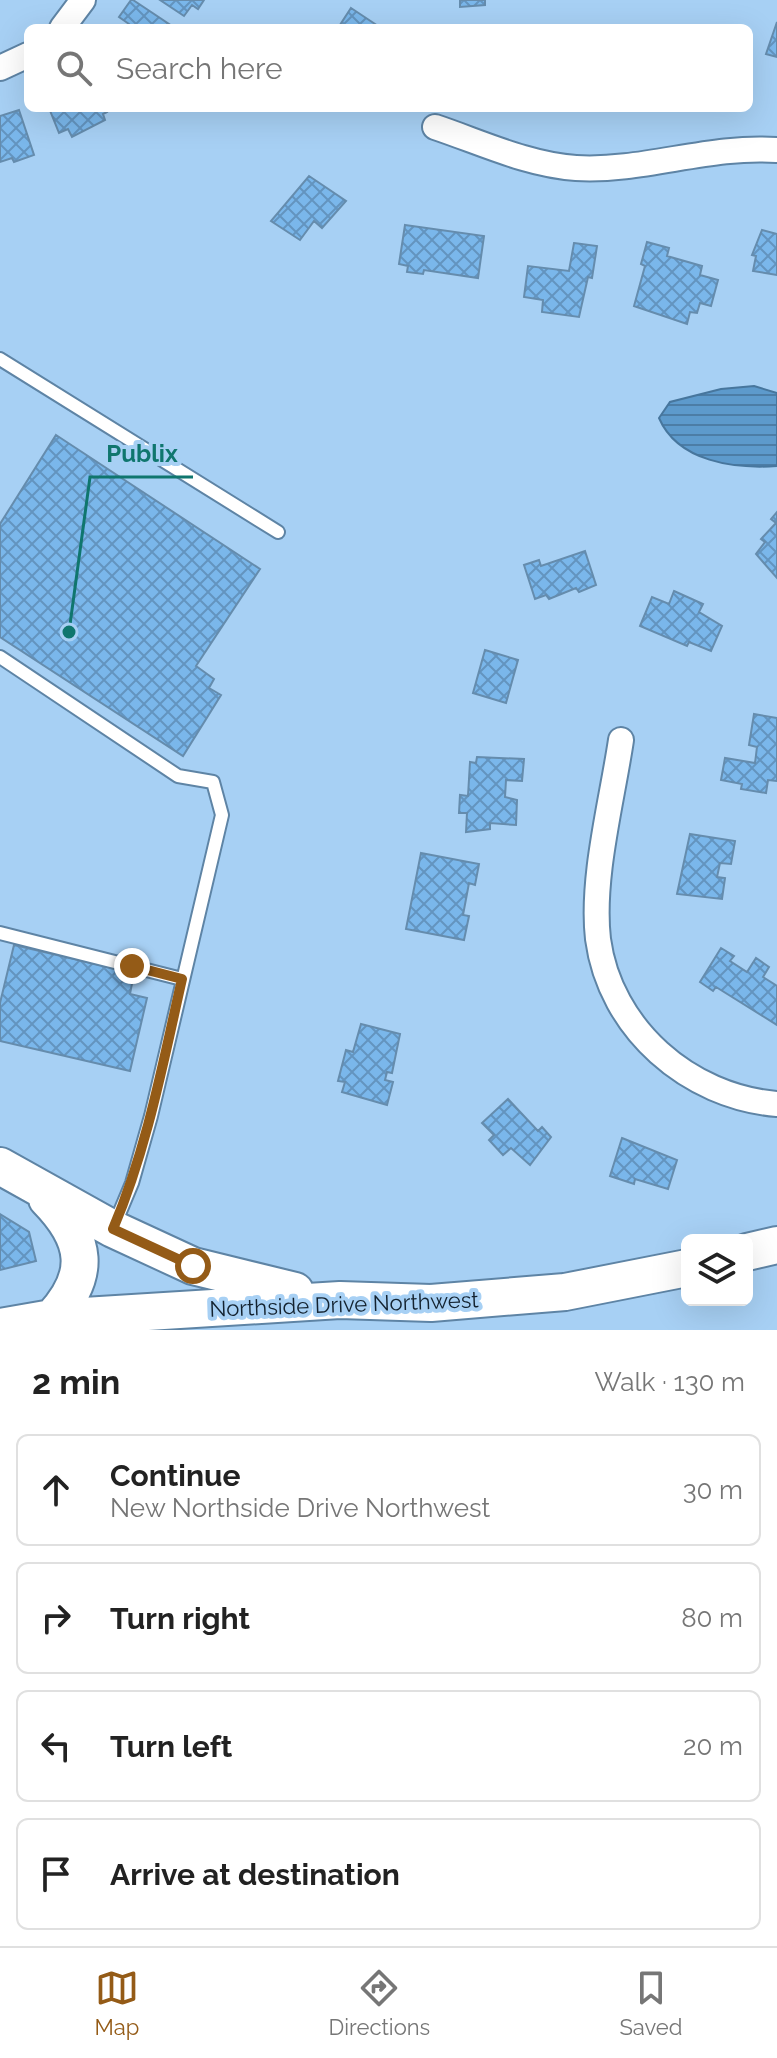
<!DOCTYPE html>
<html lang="en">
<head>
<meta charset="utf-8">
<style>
	:root { --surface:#fff; --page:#f2f2f2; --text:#222; --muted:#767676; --line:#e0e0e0; --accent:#945b17 }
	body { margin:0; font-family:Raleway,sans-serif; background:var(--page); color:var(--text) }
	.controls { position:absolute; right:24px; bottom:24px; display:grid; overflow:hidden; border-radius:12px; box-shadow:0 8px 32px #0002 }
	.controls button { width:72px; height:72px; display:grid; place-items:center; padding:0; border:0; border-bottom:2px solid var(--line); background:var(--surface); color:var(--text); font:40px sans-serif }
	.stop { position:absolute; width:24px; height:24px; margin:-18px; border:6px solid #945b17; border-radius:50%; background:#fff }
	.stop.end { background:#945b17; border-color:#fff; box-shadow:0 2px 8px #0008 }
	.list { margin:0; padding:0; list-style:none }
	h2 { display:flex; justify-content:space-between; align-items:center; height:104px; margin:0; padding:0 32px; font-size:34px }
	h2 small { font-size:26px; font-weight:400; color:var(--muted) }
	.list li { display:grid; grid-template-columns:52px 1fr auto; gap:24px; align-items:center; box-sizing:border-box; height:112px; margin:0 16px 16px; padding:0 16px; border:2px solid var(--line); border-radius:12px }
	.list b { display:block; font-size:30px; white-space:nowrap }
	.list p { margin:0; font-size:26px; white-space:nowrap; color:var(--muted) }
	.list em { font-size:26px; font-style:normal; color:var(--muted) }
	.icon { flex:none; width:44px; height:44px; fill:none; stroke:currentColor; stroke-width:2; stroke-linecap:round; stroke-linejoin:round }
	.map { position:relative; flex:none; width:777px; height:1330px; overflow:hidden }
	.search { position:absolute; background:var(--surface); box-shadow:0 8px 32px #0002; left:24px; right:24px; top:24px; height:88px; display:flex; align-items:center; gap:20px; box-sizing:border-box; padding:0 28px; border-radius:12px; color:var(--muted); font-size:30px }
	.sheet { height:616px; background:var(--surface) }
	nav { display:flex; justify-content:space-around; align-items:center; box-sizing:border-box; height:112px; border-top:2px solid var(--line); background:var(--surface); font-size:22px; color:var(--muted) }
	nav a { display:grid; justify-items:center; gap:4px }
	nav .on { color:var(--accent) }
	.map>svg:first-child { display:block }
	.water { fill:url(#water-rules); stroke:#47769d; stroke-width:2 }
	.building { fill:url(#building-cross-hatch); stroke:#658cad; stroke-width:2 }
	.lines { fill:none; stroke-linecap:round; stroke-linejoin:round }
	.service-casing { stroke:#5e84a5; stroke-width:16 }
	.minor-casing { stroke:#5e84a5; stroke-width:28 }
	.secondary-casing { stroke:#5e84a5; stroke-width:40 }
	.service { stroke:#fff; stroke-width:12 }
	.minor { stroke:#fff; stroke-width:24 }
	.secondary { stroke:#fff; stroke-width:36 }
	.route { stroke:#945b17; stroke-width:10 }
	.labels { text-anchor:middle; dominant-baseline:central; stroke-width:8; stroke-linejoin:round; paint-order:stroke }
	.street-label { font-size:22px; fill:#13222f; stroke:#a7d0f4 }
	.leader { fill:none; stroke:#0f766e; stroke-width:3 }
	.callout-dot { fill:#0f766e; stroke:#a7d0f4; stroke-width:3 }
	.callout-label { font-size:24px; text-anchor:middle; font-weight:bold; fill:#0f766e; stroke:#a7d0f4; stroke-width:8; stroke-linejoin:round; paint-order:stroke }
</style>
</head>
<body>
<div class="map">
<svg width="777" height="1330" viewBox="0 0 777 1330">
	<defs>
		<pattern id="water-rules" width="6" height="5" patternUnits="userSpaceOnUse" patternTransform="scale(2)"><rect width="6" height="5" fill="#5d9acc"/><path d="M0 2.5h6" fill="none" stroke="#4c7da6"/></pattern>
		<pattern id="building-cross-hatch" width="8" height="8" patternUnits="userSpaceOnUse" patternTransform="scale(2)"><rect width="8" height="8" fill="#7ab7eb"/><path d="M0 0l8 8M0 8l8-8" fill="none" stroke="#6394bf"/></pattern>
	</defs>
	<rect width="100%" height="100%" fill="#a7d0f4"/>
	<!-- water -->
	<path class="water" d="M754 386 777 393V466C735 469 678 462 659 418L670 402 721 389Z"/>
	<!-- building -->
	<path class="building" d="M131 0H133L175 28H127L129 24 119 17Z
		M160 0H204L198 9 192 5 184 16Z
		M460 0H485V5L460 7Z
		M351 8 381 28H338Z
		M777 22V57L766 54Z
		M49 108H105L107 112 103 114 105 120 72 137 68 129 59 133Z
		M19 110 34 155 14 162 12 158 0 162V116Z
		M309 176 346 201 322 228 314 221 300 240 271 221Z
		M405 225 484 236 478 278 424 270 423 274 407 272 408 266 399 264Z
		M762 230 777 234V275L753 271 756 256 752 255Z
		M647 242 669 248 667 256 702 266 700 275 718 280 711 306 700 303 697 313 690 312 687 324 634 306 645 266 641 264Z
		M574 243 597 246 592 278 588 277 579 317 542 312 543 300 524 297 528 266 569 271Z
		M56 435 260 569 196 666 214 679 209 688 221 695 183 756 0 637V524Z
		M777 512V578L756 554 765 542 761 539 776 523 771 519Z
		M585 551 596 585 579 592 576 588 549 599 546 595 535 599 524 565 539 560 541 566Z
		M674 591 703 604 699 612 722 626 711 651 689 642 687 646 640 626 652 597 669 604Z
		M485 650 518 660 506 703 473 693Z
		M754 714 777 718V781L768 780 766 793 741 789 742 784 721 780 725 758 755 763 757 747 749 745Z
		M477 757 524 759 522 781 506 780 505 797 517 800 516 825 490 823V829L466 832 467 813H459L460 795 468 796 470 762 476 763Z
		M690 834 735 841 731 864 720 863 717 877 725 878 722 899 677 894Z
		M421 853 479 864 475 885 469 883 463 915 469 916 464 940 406 929Z
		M14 945 134 973 130 994 147 998 130 1071 0 1041V1003Z
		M721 948 734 956 730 961 747 972 756 958 769 967 763 977 777 986V1025L716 987 713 991 700 982Z
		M361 1024 400 1034 392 1073 387 1072 385 1080 393 1082 387 1105 342 1092 345 1082 338 1081 346 1050 353 1052Z
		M508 1099 538 1131 542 1127 551 1137 530 1165 511 1148 503 1155 489 1140 494 1135 482 1123Z
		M622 1138 677 1160 668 1189 635 1179 634 1184 610 1176Z
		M0 1214 29 1232 36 1261 0 1270Z"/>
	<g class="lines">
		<!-- service casing -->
		<g class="service-casing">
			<path id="service" d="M0 359 278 532
				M0 657 178 776 213 782 222 815 151 1116 132 1183 114 1226
				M0 933 182 979"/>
		</g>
		<!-- minor casing -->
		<g class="minor-casing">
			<path id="minor" d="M62 28 83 0
				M0 68 28 55
				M435 127C480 142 528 165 576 168 643 172 709 145 777 150
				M621 740C612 801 591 878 598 939 610 1029 689 1097 777 1104"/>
		</g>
		<!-- secondary casing -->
		<g class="secondary-casing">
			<path id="secondary" d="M0 1166 113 1229 193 1266 295 1291
				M47 1199C87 1240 92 1275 52 1318
				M747 1252 777 1245
				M0 1327 52 1318 340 1300 431 1303 565 1292 687 1268"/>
		</g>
		<!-- service -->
		<use href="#service" class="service"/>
		<!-- minor -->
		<use href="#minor" class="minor"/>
		<!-- secondary -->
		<use href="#secondary" class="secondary"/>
	</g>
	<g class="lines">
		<!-- route -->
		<path class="route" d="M132 966 182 979C163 1063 147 1149 113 1229L193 1266"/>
	</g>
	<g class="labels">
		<!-- street labels -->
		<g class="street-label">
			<text transform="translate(344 1304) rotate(-2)">Northside Drive Northwest</text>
		</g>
	</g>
	<!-- callouts -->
	<path class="leader" d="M69 632L90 477H193"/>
	<circle class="callout-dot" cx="69" cy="632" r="8"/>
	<g class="callout-label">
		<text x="142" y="462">Publix</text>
	</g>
</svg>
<div class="controls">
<button><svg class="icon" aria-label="layers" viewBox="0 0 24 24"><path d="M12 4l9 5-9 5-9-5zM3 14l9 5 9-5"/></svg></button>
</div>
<div class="stop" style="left:193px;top:1266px"></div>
<div class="stop end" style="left:132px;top:966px"></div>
<div class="search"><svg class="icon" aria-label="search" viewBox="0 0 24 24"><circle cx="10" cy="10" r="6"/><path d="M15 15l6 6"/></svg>Search here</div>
</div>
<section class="sheet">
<h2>2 min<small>Walk · 130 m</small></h2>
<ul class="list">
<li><svg class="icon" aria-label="ahead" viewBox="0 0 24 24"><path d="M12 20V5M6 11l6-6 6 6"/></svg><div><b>Continue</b><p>New Northside Drive Northwest</p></div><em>30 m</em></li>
<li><svg class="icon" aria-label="right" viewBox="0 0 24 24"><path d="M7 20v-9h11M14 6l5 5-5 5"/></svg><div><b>Turn right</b></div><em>80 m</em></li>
<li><svg class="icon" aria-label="left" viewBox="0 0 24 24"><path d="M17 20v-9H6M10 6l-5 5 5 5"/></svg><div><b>Turn left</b></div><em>20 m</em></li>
<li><svg class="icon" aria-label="arrive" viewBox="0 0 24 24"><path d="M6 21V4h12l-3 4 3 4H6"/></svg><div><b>Arrive at destination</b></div></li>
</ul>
</section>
<nav>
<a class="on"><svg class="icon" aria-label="map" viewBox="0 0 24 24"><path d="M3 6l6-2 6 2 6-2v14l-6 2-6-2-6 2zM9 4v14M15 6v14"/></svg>Map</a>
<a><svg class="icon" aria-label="directions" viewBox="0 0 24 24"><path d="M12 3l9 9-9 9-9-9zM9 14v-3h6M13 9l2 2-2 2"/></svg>Directions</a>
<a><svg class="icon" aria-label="saved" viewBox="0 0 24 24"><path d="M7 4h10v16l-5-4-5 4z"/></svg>Saved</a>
</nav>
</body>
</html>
